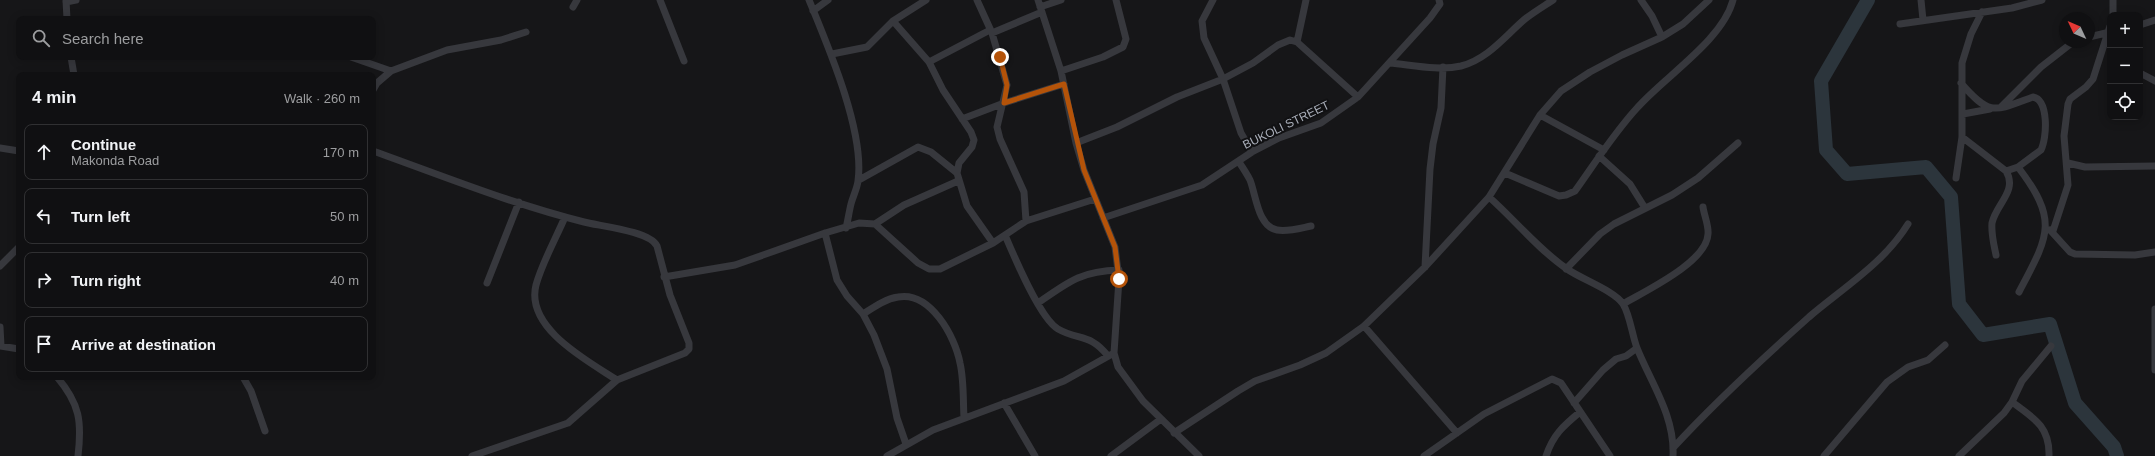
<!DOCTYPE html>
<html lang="en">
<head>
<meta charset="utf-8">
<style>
	:root { --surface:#101012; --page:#1e1e20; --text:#f1f3f6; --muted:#9c9d9f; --line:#303032 }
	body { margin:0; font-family:Arial,sans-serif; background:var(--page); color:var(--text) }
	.controls { position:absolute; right:12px; top:12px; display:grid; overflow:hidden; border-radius:8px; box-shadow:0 2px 10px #0003 }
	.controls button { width:36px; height:36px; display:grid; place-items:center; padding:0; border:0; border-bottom:1px solid var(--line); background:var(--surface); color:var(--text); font:20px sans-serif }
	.compass { position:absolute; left:2059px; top:12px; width:36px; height:36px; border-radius:50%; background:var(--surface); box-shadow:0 2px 10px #0003; rotate:314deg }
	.stop { position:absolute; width:12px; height:12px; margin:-9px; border:3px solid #b45309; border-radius:50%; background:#fff }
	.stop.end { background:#b45309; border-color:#fff; box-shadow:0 1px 4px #0008 }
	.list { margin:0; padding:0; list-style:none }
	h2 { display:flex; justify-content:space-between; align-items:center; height:52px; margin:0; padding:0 16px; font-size:17px }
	h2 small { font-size:13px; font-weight:400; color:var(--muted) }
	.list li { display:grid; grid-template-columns:26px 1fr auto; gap:12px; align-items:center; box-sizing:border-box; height:56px; margin:0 8px 8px; padding:0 8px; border:1px solid var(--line); border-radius:8px }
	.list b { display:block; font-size:15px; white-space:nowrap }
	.list p { margin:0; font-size:13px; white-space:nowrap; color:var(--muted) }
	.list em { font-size:13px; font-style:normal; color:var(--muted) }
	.icon { flex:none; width:22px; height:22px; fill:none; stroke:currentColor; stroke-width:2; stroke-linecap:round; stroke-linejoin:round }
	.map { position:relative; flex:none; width:2155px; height:456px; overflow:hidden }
	.search { position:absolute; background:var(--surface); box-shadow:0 2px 10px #0003; left:16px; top:16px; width:360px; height:44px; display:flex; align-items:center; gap:10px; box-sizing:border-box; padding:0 14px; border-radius:8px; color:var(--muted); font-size:15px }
	.panel { position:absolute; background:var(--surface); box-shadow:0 2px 10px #0003; left:16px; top:72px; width:360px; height:308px; border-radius:8px }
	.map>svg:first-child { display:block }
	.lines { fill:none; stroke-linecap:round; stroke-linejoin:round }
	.river { stroke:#2c353c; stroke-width:14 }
	.minor { stroke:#37383d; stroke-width:7 }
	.route { stroke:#b45309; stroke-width:5 }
	.labels { text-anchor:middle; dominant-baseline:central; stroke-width:4; stroke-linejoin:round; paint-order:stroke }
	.street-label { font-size:12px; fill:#a8adb8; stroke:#111113 }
</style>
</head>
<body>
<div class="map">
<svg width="2155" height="456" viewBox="0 0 2155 456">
	<rect width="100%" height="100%" fill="#161618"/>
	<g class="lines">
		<!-- river -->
		<path class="river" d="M1868 0 1821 81 1826 150 1847 174 1926 167 1951 197 1959 304 1983 335 2050 324 2075 403 2114 447 2117 456"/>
		<!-- minor -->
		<path class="minor" d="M66 0 67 19
			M660 0 684 61
			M809 0C828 46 865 132 858 181 857 189 853 196 851 204 849 212 848 220 846 228
			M977 0 992 33 1007 85 997 127 1000 139 1024 192 1026 221
			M1038 0 1061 71 1076 143 1084 170 1115 247 1119 279 1114 353 1118 367 1143 401 1199 456
			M1213 0 1202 21 1204 38 1223 79 1241 133 1252 152
			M1641 0 1652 16 1662 37
			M1921 0 1923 20
			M66 2 76 0
			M573 7 577 0
			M1040 7 1061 0
			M813 11 828 0
			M2113 15V0
			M893 21 929 62 943 90 971 132 974 140 972 147 959 163 957 173 967 206 993 243
			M1900 24 2012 8 2042 0
			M2140 25 2155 20
			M992 33 1042 12
			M2089 37 2110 32
			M1297 42 1306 0
			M832 54 867 47 893 21 926 0
			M71 57 74 75
			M351 57 391 71
			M929 62 990 30
			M1390 63C1412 65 1439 71 1461 66 1488 59 1505 36 1525 19 1534 12 1544 6 1553 0
			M1061 71 1103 57 1123 47 1126 39 1116 0
			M2140 73 2155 81
			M1961 83C1990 117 1995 111 2033 97 2049 100 2047 138 2041 150L2018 167 2006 171
			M373 90 377 83 391 71 447 50 501 40 526 32
			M2001 107 2041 67 2073 42
			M1963 114 1990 109
			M1540 115 1604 150
			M962 119 1004 103 1064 84
			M1962 137 2006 171C2018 191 1996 204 1992 223 1991 234 1994 245 1996 255
			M1076 143 1117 127 1177 97 1223 79 1253 63 1278 45 1290 40 1297 42 1358 97
			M0 148 19 151
			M373 151C443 176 512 204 584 222 599 226 650 231 657 246L670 295 689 343V349L685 353 617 380 568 423 472 456
			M1599 156 1630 184 1645 208
			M1239 162C1243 168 1247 174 1250 180 1256 195 1258 227 1277 230 1288 232 1301 228 1311 226
			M2068 163 2085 167 2155 166
			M2018 167C2059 221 2049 235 2019 292
			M1505 173 1559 196 1566 195 1575 191C1595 163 1614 133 1637 108 1664 77 1723 40 1733 0
			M1956 178 1962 137V63L1971 34 1982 12
			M859 180 918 147 931 152 957 173
			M1489 197C1515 220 1538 249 1567 269 1581 279 1615 291 1623 304 1630 315 1632 335 1637 348 1651 383 1675 416 1673 456
			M565 217C556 238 542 263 536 285 525 328 588 361 617 380
			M1103 218 1202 185 1252 152 1279 138 1321 123 1358 97 1430 18 1440 4 1439 0
			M875 224 904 205 958 181
			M2050 230 2070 252 2075 254 2135 255 2155 252
			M2053 231 2068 185 2064 136 2068 104 2070 99 2086 87 2093 79 2110 26
			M825 233 837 280 847 296 863 314 874 335 887 369 897 418 906 444
			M1005 235C1014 256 1040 319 1058 329 1079 341 1090 333 1108 356
			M0 266 19 247
			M1425 267 1430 169 1433 144 1441 108 1443 67
			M1566 269 1600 234 1614 224 1672 195 1698 178 1738 143
			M664 277 735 265 825 233 859 223 875 224 918 263 929 269H940L993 243 1026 221 1095 199
			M487 283 519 202
			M1038 303C1068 282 1081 271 1119 270
			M1623 304C1645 291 1707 262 1708 234 1709 226 1704 215 1703 207
			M2155 309V370
			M863 314C874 307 885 299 898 297 930 291 955 336 960 363 964 380 963 400 964 418
			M1364 326 1457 433
			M0 327 1 346
			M0 346 19 349
			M57 377C80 404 82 422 78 456
			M243 377 251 391 265 431
			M2012 402C2034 418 2050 427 2049 456
			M1004 403 1035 456
			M1574 403 1603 370 1616 359 1626 356 1637 348
			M1174 433 1238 391 1255 381 1300 365 1326 353 1364 326 1425 267 1489 197 1540 115 1561 91 1590 72 1622 55 1662 37 1683 24 1709 0
			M1673 448C1715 402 1762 359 1809 317 1843 288 1884 263 1908 224
			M887 456 933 430 1064 381 1114 353
			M1111 456 1161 419
			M1424 456 1484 414 1552 379 1561 383 1610 456
			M1546 456C1553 435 1563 426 1580 412
			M1824 456 1887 382 1908 367 1928 360 1945 345
			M1959 456 2004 413 2012 402 2022 381 2051 346"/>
	</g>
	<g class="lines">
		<!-- route -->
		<path class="route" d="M1000 57 1007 85 1004 103 1064 84 1084 170 1115 247 1119 279"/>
	</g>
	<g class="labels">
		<!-- street labels -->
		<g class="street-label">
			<text transform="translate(1286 125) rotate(-26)">BUKOLI STREET</text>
		</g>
	</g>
</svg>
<div class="controls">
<button>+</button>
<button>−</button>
<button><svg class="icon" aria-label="locate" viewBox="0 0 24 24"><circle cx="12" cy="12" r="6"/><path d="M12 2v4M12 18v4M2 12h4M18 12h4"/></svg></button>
</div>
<svg class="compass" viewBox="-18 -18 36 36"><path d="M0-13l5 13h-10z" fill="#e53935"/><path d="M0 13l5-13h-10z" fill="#9c9d9f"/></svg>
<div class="stop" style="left:1119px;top:279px"></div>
<div class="stop end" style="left:1000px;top:57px"></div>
<div class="search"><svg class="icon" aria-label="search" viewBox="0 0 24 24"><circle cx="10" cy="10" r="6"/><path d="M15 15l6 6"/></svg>Search here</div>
<section class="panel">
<h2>4 min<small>Walk · 260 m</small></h2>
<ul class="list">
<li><svg class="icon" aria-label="ahead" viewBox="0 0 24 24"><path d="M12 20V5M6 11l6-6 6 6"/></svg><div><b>Continue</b><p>Makonda Road</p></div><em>170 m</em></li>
<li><svg class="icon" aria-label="left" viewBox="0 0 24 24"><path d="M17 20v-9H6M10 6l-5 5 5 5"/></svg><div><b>Turn left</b></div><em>50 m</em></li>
<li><svg class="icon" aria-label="right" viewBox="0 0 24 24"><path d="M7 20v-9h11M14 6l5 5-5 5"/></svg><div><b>Turn right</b></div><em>40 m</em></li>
<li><svg class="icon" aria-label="arrive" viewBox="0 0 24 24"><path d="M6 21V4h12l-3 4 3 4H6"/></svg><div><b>Arrive at destination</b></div></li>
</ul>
</section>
</div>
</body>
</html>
